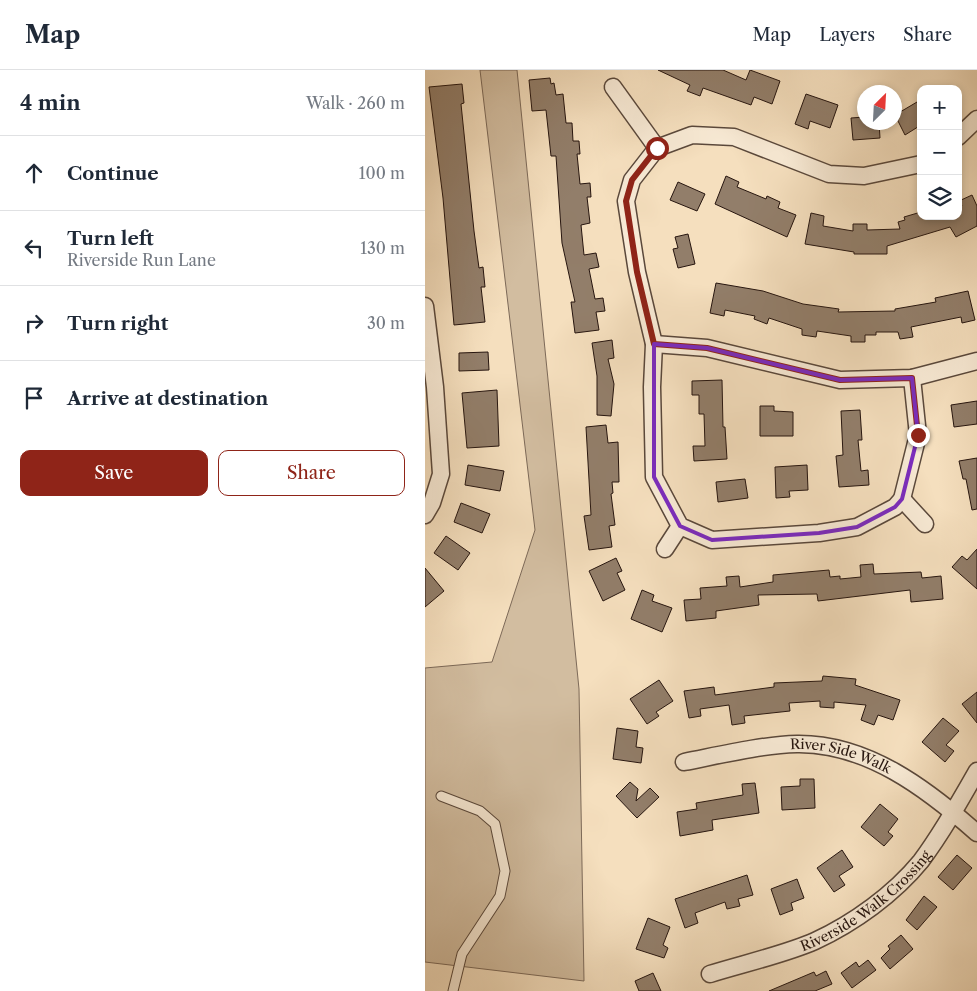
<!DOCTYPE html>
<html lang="en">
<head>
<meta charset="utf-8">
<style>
	:root { --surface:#fff; --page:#f6f6f7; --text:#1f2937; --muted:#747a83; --line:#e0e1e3; --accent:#8f2418 }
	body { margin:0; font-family:"Libre Caslon Text",serif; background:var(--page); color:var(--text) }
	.controls { position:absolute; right:15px; top:15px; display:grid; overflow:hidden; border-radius:10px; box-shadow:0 2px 8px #0003 }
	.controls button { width:45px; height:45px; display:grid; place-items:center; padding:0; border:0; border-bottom:1px solid var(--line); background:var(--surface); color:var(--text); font:25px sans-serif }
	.compass { position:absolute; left:432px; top:15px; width:45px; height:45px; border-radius:50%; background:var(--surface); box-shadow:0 2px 8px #0003; rotate:24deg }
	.stop { position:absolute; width:15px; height:15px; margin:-11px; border:4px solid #8f2418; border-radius:50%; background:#fff }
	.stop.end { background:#8f2418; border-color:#fff; box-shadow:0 1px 5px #0008 }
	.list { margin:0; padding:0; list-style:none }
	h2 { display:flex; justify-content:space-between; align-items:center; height:65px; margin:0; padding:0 20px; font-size:21px }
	h2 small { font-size:16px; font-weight:400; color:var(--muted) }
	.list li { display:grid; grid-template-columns:32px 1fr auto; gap:15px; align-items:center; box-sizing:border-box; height:75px; padding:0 20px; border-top:1px solid var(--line) }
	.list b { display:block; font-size:19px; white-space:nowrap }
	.list p { margin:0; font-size:16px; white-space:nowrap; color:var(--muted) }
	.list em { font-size:16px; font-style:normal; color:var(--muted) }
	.actions { display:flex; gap:10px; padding:15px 20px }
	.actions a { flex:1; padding:11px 0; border:1px solid var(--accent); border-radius:10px; text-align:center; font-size:18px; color:var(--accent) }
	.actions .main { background:var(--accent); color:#fff }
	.icon { flex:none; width:28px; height:28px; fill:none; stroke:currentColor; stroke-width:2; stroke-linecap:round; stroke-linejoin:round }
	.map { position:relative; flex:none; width:552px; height:921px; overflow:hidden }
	header { display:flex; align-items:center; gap:30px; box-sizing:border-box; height:70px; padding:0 25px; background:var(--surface); border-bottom:1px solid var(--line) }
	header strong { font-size:24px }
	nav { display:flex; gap:28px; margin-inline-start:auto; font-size:18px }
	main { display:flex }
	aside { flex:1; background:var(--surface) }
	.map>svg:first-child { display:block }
	.green { fill:#d2bda0; stroke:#7c6958 }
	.building { fill:#927e6a; stroke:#26150f }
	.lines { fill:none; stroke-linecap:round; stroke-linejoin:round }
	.service-casing { stroke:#5a483b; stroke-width:11 }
	.minor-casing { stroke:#5a483b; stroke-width:19 }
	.service { stroke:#f8ead5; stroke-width:9 }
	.minor { stroke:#f8ead5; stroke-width:16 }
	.route { stroke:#8f2418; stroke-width:6 }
	.marked { fill:none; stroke:#7b2cbf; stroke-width:4; stroke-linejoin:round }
	.labels { text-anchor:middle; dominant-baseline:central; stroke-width:4; stroke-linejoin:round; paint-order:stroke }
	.street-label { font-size:14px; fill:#26150f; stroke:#f8ead5 }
</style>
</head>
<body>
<header>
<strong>Map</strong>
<nav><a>Map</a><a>Layers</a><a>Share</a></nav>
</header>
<main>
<aside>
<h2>4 min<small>Walk · 260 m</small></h2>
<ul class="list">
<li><svg class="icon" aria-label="ahead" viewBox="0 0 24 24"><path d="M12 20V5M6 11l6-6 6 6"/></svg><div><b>Continue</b></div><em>100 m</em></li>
<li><svg class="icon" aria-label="left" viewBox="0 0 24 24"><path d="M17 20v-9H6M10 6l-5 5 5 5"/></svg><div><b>Turn left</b><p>Riverside Run Lane</p></div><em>130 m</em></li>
<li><svg class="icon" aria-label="right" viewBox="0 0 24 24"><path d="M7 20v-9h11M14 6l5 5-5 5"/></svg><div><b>Turn right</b></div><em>30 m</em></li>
<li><svg class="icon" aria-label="arrive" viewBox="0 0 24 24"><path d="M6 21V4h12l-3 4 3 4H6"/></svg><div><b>Arrive at destination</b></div></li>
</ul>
<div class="actions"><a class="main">Save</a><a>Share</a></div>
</aside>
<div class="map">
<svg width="552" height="921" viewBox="0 0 552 921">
	<rect width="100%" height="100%" fill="#f5dfbe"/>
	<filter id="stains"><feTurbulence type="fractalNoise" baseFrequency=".004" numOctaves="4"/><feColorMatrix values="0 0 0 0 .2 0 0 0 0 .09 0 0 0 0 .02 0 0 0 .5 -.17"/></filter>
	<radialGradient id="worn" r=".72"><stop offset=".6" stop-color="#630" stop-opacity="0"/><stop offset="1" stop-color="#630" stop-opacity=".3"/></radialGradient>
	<!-- green -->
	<path class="green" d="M55 0H92L154 619 159 911 0 892V598L67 592 110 460Z"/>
	<!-- building -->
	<path class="building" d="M233 0H298L321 10 325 0 355 11 347 34 329 27 326 35 278 18 275 26 262 21 265 15Z
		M125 8 126 14 129 13 131 25 138 24 141 53H147L148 71H154L155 84H152L155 114 165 113 166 127H162L165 153 156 155 159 185 171 183 174 197 164 199 170 229 178 228 180 241 171 242 174 260 150 263 146 232H150L137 173 131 86H126L121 40 107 41 104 10Z
		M37 14 39 33 36 34 49 161 54 198 58 197 60 217H56L60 252 29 255 18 128 4 17Z
		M381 24 413 35 405 58 385 51 383 59 370 54Z
		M492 32 496 38V55L480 65 470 45Z
		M440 47V52H454L455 68 428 70 426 48Z
		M301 106 314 112 312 117 341 129 342 126 355 132 353 138 371 145 362 167 290 134Z
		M253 112 280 124 272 141 245 130Z
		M547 125 552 136V156L531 167 525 157 462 176V184H429V182L380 174 386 143 399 146 398 156 428 161V154H442V160L475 159 473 152 480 150 479 147 496 142V146H533V138L537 136 534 131Z
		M263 164 270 194 253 198 248 179 253 178 250 167Z
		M291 213 338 221 378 234 414 239 413 242 470 241V239L511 232 510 228 543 221 550 250 537 253 536 247 486 257 488 267 475 269 473 262H451V265H440V272H426V266L392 261 391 267 377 265V259L344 248 342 254 329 249 330 246 300 240 299 246 285 243Z
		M187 270 189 288 183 289 189 314 186 346 172 345V306L167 273Z
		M63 282 64 300 34 301V283Z
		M297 310 298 357H300L302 389 269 391 268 376H280L279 344H274V325H267V311Z
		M72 320 74 376 42 378 37 323Z
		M552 331V354L529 357 526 335Z
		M335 336H349V341L368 342V366H335Z
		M435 340 437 370H433L436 401 443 400 444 415 414 417 411 386 418 385 416 341Z
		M181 355 183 373 193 372 194 412H187L188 423 186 424 190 455 184 456 187 477 164 480 159 446 166 445 161 357Z
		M552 388V439L547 440 541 409H538L534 391Z
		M43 395 79 401 75 421 40 415Z
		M382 395 383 420 364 421 365 427 351 428 350 397Z
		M320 409 323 428 293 432 291 412Z
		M36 433 65 444 57 463 29 452Z
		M21 466 45 483 33 500 9 483Z
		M552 479V519L527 497 537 486 542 490Z
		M191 488 197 501 192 503 200 520 178 531 164 501Z
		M448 494 449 504 496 502 497 508 516 506 518 529 486 532 485 520 393 531 392 524 333 525 334 535 291 541V548L261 551 259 530 276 529 275 518 302 516 301 507 314 506 315 517 348 512V505L404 500 405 507 415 506V509L436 507 435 495Z
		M0 498 19 521 0 537Z
		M217 520 229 525 227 531 247 538 237 562 206 549Z
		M398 606 431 609 430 615 475 630 468 650 453 645 449 655 436 650 441 635 409 632V638L395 637V631L364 633 365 641 319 646 320 653 307 655 304 635 275 639 276 646 264 648 259 621 289 617 290 625 349 617V613L397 611Z
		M234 610 248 631 231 642 234 646 222 654 205 629Z
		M552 622V653L537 634Z
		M518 648 534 661 521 675 529 681 520 692 497 672Z
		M192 658 213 661 211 677 218 678 216 693 188 689Z
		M375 709H389L390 738 357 740 356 717 375 716Z
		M205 712 213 719 211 731 225 718 234 727 212 748 191 726Z
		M330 713 334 743 287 750 288 760 255 766 252 742 272 739 271 733 318 725 317 714Z
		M455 734 473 749 463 762 468 766 459 776 436 757Z
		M417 780 428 797 414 806 420 815 409 822 392 798Z
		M532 785 547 798 528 820 513 807Z
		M322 805 328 825 313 829 315 836 302 839 300 832 270 843 273 853 260 858 250 829Z
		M372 809 379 828 366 833 368 840 355 845 346 819Z
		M499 826 512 837 492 860 481 850Z
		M223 848 245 857 238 875 243 878 239 888 211 879Z
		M476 865 488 879 465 899 456 888 465 879 463 876Z
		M443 890 451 900 427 918 416 903 431 892 434 897Z
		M401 901 407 914 390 921H344L389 902 391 906Z
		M228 903 236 921H214L210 911Z"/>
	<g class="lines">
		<!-- service casing -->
		<g class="service-casing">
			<path id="service" d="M16 726 55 741 70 754 80 801 75 826 37 884 28 921"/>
		</g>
		<!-- minor casing -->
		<g class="minor-casing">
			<g id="minor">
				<path d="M188 17 232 78"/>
				<path d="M533 67 552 49"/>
				<path d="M0 236 10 317 16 404 7 433 0 445"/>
				<path d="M229 274 282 278 415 310 487 308 552 291"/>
				<path d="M487 308 493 365 477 429 470 437 432 457 394 463 287 470 255 456 229 407 227 317 229 274 212 202 201 131 207 110 232 78 267 65 309 67 404 104 439 106 496 94"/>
				<path d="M477 429 500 454"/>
				<path d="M240 479 255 456"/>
				<path id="s1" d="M259 692C295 685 336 675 372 674 442 673 502 719 552 763"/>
				<path id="s2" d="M285 904C317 894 361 884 390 871 429 853 469 824 496 791 517 763 535 731 552 701"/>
			</g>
		</g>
		<!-- service -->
		<use href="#service" class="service"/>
		<!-- minor -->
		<use href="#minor" class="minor"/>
	</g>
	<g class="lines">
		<!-- route -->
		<path class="route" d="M232 78 207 110 201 131 212 202 229 274 282 278 415 310 487 308 493 365"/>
	</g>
	<!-- marked area -->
	<path class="marked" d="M229 274 282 278 415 310 487 308 493 365 477 429 470 437 432 457 394 463 287 470 255 456 229 407Z"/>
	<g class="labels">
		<!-- street labels -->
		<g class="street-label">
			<text stroke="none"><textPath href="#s1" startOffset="160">River Side Walk</textPath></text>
			<text stroke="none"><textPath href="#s2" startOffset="175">Riverside Walk Crossing</textPath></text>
		</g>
	</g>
	<rect width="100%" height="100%" filter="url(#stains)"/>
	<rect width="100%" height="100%" fill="url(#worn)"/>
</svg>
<div class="controls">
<button>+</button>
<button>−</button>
<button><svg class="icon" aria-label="layers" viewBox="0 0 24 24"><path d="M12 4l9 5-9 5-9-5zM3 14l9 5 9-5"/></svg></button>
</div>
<svg class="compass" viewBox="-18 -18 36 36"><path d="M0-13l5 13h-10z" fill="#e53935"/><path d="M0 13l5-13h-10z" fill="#747a83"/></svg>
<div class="stop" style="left:232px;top:78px"></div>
<div class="stop end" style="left:493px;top:365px"></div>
</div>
</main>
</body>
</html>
